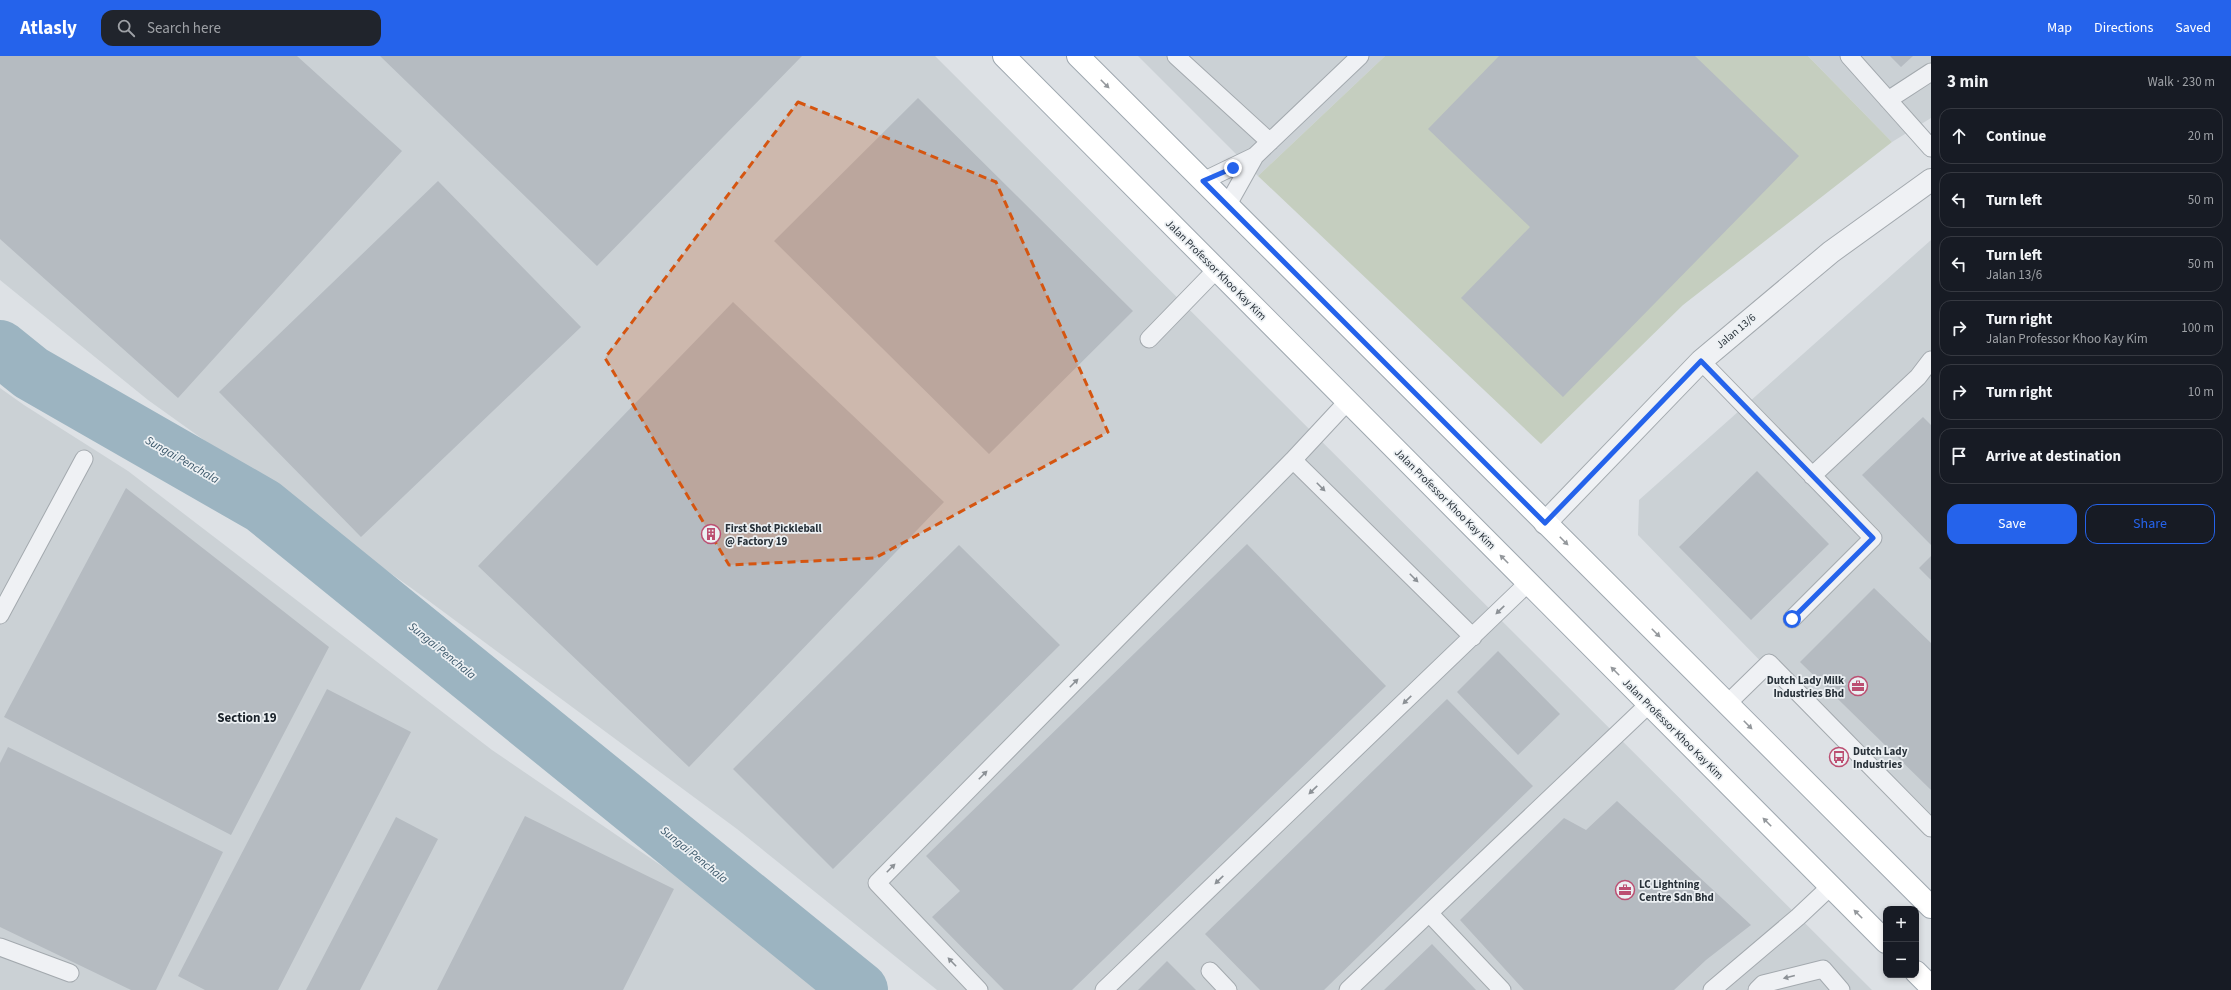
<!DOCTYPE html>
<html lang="en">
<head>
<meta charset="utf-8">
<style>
	:root { --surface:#171b24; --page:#20242c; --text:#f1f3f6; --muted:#9ea1a6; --line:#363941; --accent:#2563eb }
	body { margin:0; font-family:"Source Sans 3",sans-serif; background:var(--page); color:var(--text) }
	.controls { position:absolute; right:12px; bottom:12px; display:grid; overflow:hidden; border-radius:8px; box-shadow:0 2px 6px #0003 }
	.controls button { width:36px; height:36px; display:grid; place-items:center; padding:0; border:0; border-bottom:1px solid var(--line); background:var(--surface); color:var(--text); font:20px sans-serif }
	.stop { position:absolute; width:12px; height:12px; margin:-9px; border:3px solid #2563eb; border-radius:50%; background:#fff }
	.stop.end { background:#2563eb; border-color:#fff; box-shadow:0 1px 4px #0008 }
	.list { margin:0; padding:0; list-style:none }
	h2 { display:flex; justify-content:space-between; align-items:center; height:52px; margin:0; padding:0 16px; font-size:17px }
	h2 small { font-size:13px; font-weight:400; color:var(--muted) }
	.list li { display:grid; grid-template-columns:26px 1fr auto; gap:12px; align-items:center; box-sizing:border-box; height:56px; margin:0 8px 8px; padding:0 8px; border:1px solid var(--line); border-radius:12px }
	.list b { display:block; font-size:15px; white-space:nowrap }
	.list p { margin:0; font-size:13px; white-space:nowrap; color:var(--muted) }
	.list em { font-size:13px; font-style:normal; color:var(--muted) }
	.actions { display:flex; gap:8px; padding:12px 16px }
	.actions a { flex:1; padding:9px 0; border:1px solid var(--accent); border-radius:12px; text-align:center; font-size:14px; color:var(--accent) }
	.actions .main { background:var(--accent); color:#fff }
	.icon { flex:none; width:22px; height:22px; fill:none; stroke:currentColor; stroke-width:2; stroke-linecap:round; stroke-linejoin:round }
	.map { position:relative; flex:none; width:1931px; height:934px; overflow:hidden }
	header { display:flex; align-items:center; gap:24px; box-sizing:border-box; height:56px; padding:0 20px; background:var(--accent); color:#fff }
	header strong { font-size:19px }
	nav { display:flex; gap:22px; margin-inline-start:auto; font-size:14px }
	.search { width:280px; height:36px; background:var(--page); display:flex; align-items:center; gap:10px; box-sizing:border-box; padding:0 14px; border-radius:12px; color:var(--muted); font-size:15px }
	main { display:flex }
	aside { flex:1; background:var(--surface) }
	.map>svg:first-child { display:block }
	.built { fill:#cbd1d5 }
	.green { fill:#c5cebf }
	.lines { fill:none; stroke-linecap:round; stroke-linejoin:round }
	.river { stroke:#9cb4c1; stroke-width:56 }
	.building { fill:#b5bbc1 }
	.lane-casing { stroke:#a3a9ae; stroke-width:19 }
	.street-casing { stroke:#a3a9ae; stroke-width:24 }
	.primary-casing { stroke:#9ea7af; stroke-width:24 }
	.lane { stroke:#eff1f4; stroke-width:17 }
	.street { stroke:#eff1f4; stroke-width:22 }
	.primary { stroke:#fff; stroke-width:22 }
	.oneway { fill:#94989c }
	.oneway2 { fill:#8c9196 }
	.route { stroke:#2563eb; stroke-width:5 }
	.marked { fill:#d55510; fill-opacity:0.2; stroke:#d55510; stroke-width:3; stroke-dasharray:8 5; stroke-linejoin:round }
	.labels { text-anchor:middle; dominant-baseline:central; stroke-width:3.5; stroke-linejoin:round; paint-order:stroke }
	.street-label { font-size:11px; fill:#283139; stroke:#ecf0f3 }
	.poi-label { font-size:11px; font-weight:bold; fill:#283139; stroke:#ecf0f3; text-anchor:start }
	.water-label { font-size:12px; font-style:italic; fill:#385568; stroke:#ecf0f3 }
	.quarter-label { font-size:13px; font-weight:bold; fill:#1a222a; stroke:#ecf0f3 }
</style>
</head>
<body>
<header>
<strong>Atlasly</strong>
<div class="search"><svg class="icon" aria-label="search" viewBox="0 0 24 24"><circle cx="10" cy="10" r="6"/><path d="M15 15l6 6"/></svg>Search here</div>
<nav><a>Map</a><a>Directions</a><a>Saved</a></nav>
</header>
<main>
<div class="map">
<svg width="1931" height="934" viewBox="0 0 1931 934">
	<rect width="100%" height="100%" fill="#dde1e5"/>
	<!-- built -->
	<path class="built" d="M0 0H935L1872 934H937L737 773 414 534 148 344 0 224Z
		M1138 0H1385L1258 120Z
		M1808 0H1931V62L1892 86Z
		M1931 184V781L1638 479 1639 444Z
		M0 332 24 349 128 415 492 694 697 834 826 934H0Z"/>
	<!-- green -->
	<path class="green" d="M1385 0H1808L1892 86 1683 249 1541 388 1258 120Z"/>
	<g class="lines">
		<!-- river -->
		<path class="river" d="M0 292 31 317 263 450 860 934"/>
	</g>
	<!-- building -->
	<path class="building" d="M0 0H297L402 95 178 342 0 183Z
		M380 0H802L597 210Z
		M1499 0H1695L1799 100 1563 341 1461 242 1530 171 1428 73Z
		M1890 0H1913L1901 11Z
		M918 42 1133 255 989 398 774 185Z
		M438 125 581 271 361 481 219 336Z
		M733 246 944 446 689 711 478 510Z
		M1923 361 1931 369V489L1862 419Z
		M1757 415 1829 488 1751 564 1679 491Z
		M126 432 329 591 231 779 4 661Z
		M1247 488 1386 630 1072 934H1004L932 861 960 835 926 800Z
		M959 489 1060 589 833 813 733 713Z
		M1931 500V524L1919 512Z
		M1874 532 1931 587V734L1800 606Z
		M1498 595 1560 658 1518 699 1457 636Z
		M327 633 411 676 278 934H205L178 920Z
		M1447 643 1533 730 1324 934H1260L1205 878Z
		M8 691 223 796 156 934H131L0 871V707Z
		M1617 745 1751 869 1706 904 1674 934H1524L1460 864 1564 762 1586 774Z
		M525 760 674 833 623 934H437Z
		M396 761 438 783 360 934H306Z
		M1432 888 1476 934H1384Z
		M1167 905 1196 934H1138Z"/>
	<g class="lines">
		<!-- lane casing -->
		<g class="lane-casing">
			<path id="lane" d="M1176 0 1270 86
				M1849 0 1931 92
				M1888 44 1931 16
				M1203 125 1255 100 1360 0
				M1227 150 1255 100
				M1149 283 1216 214
				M1701 305 1873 482 1792 563
				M1293 404 1473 581
				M1812 420 1918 321 1931 304
				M0 559 84 403
				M1727 648 1769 607 1931 772
				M1429 857 1502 934
				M0 891 70 917
				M1210 915 1228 934
				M979 934 877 827 1293 404 1347 346
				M1104 934 1528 527
				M1348 934 1649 648
				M1712 934 1798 861 1831 830
				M1757 934 1763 928 1823 913 1841 934"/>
		</g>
		<!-- street casing -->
		<g class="street-casing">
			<path id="street" d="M1545 467 1701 305 1831 196 1931 124"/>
		</g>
		<!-- primary casing -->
		<g class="primary-casing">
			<path id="primary" d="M1004 0 1886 886
				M1078 0 1931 851
				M1916 916 1931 931"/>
		</g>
		<!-- lane -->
		<use href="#lane" class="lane"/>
		<!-- street -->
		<use href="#street" class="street"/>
		<!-- primary -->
		<use href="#primary" class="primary"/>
	</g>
	<!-- one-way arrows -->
	<defs><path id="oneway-solid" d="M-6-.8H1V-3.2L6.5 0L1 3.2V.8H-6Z"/></defs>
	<g class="oneway">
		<use href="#oneway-solid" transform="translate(1105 28) rotate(45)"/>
		<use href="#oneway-solid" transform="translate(1564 485) rotate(45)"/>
		<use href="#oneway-solid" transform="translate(1504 503) rotate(-135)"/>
		<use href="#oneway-solid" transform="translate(1656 577) rotate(45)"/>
		<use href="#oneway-solid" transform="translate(1615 615) rotate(-135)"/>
		<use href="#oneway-solid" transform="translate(1748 669) rotate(45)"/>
		<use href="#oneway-solid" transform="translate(1767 766) rotate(-135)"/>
		<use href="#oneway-solid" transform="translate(1858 858) rotate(-135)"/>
	</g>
	<g class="oneway2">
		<use href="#oneway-solid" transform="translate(1321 431) rotate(45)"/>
		<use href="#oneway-solid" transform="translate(1414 522) rotate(45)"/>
		<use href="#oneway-solid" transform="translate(1500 554) rotate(136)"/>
		<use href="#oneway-solid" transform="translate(1074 627) rotate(-45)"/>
		<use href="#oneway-solid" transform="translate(1407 644) rotate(136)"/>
		<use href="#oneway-solid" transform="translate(983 719) rotate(-45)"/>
		<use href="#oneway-solid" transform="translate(1313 734) rotate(136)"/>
		<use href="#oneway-solid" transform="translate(891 812) rotate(-45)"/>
		<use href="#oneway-solid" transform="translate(1219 824) rotate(136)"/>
		<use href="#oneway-solid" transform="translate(952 906) rotate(-134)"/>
		<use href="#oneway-solid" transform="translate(1789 921) rotate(166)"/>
	</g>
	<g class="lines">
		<!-- route -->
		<path class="route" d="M1233 112 1203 125 1545 467 1701 305 1873 482 1792 563"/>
	</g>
	<!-- marked area -->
	<path class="marked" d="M798 46 996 126 1108 376 875 502 729 509 605 302Z"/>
	<!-- icons -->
	<defs>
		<g id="building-ring" transform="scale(1)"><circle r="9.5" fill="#ecf0f3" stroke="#bc4f72" stroke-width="1.5"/><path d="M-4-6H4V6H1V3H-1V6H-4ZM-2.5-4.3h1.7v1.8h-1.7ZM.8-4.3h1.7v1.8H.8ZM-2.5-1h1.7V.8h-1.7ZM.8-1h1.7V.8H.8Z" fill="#bc4f72"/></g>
		<g id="office-ring" transform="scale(1)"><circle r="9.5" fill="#ecf0f3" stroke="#bc4f72" stroke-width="1.5"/><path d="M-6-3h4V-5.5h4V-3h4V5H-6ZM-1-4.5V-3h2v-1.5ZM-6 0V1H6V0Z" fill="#bc4f72"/></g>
		<g id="bus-ring" transform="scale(1)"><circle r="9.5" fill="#ecf0f3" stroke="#bc4f72" stroke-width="1.5"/><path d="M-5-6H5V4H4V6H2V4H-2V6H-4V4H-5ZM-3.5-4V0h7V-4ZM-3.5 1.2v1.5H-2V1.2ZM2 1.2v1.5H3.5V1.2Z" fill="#bc4f72"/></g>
	</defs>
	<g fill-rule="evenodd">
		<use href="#building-ring" x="711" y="478"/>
		<use href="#office-ring" x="1858" y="630"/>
		<use href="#bus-ring" x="1839" y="701"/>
		<use href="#office-ring" x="1625" y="834"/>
	</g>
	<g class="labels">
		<!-- street labels -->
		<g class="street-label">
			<text transform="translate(1216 214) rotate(45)">Jalan Professor Khoo Kay Kim</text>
			<text transform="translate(1736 275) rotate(-40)">Jalan 13/6</text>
			<text transform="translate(1445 443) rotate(45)">Jalan Professor Khoo Kay Kim</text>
			<text transform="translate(1673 673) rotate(45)">Jalan Professor Khoo Kay Kim</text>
		</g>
		<!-- poi labels -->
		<g class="poi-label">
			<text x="725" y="472">First Shot Pickleball<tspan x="725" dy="13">@ Factory 19</tspan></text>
			<text x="1844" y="624" text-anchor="end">Dutch Lady Milk<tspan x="1844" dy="13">Industries Bhd</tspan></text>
			<text x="1853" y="695">Dutch Lady<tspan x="1853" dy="13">Industries</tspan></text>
			<text x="1639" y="828">LC Lightning<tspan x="1639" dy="13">Centre Sdn Bhd</tspan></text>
		</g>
		<!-- water labels -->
		<g class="water-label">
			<text transform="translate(182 404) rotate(30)">Sungai Penchala</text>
			<text transform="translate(442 595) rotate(39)">Sungai Penchala</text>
			<text transform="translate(694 799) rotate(39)">Sungai Penchala</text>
		</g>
		<!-- quarter labels -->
		<g class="quarter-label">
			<text x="247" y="662">Section 19</text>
		</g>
	</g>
</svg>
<div class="controls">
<button>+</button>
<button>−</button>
</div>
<div class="stop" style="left:1792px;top:563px"></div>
<div class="stop end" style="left:1233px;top:112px"></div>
</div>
<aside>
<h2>3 min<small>Walk · 230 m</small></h2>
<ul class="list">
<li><svg class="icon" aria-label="ahead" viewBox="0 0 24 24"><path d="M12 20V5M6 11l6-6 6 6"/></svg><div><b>Continue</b></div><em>20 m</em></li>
<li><svg class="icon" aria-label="left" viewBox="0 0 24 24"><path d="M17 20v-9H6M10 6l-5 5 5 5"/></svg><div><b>Turn left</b></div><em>50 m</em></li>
<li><svg class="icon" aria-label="left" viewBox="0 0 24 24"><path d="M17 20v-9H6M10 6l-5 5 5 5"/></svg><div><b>Turn left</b><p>Jalan 13/6</p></div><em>50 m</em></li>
<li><svg class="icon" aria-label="right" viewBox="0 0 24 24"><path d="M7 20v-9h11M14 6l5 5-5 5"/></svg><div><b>Turn right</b><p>Jalan Professor Khoo Kay Kim</p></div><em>100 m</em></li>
<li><svg class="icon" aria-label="right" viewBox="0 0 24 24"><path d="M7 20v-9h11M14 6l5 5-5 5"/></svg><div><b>Turn right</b></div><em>10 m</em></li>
<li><svg class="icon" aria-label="arrive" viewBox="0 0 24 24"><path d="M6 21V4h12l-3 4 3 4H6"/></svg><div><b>Arrive at destination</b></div></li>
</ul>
<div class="actions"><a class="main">Save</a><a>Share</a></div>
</aside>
</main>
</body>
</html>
